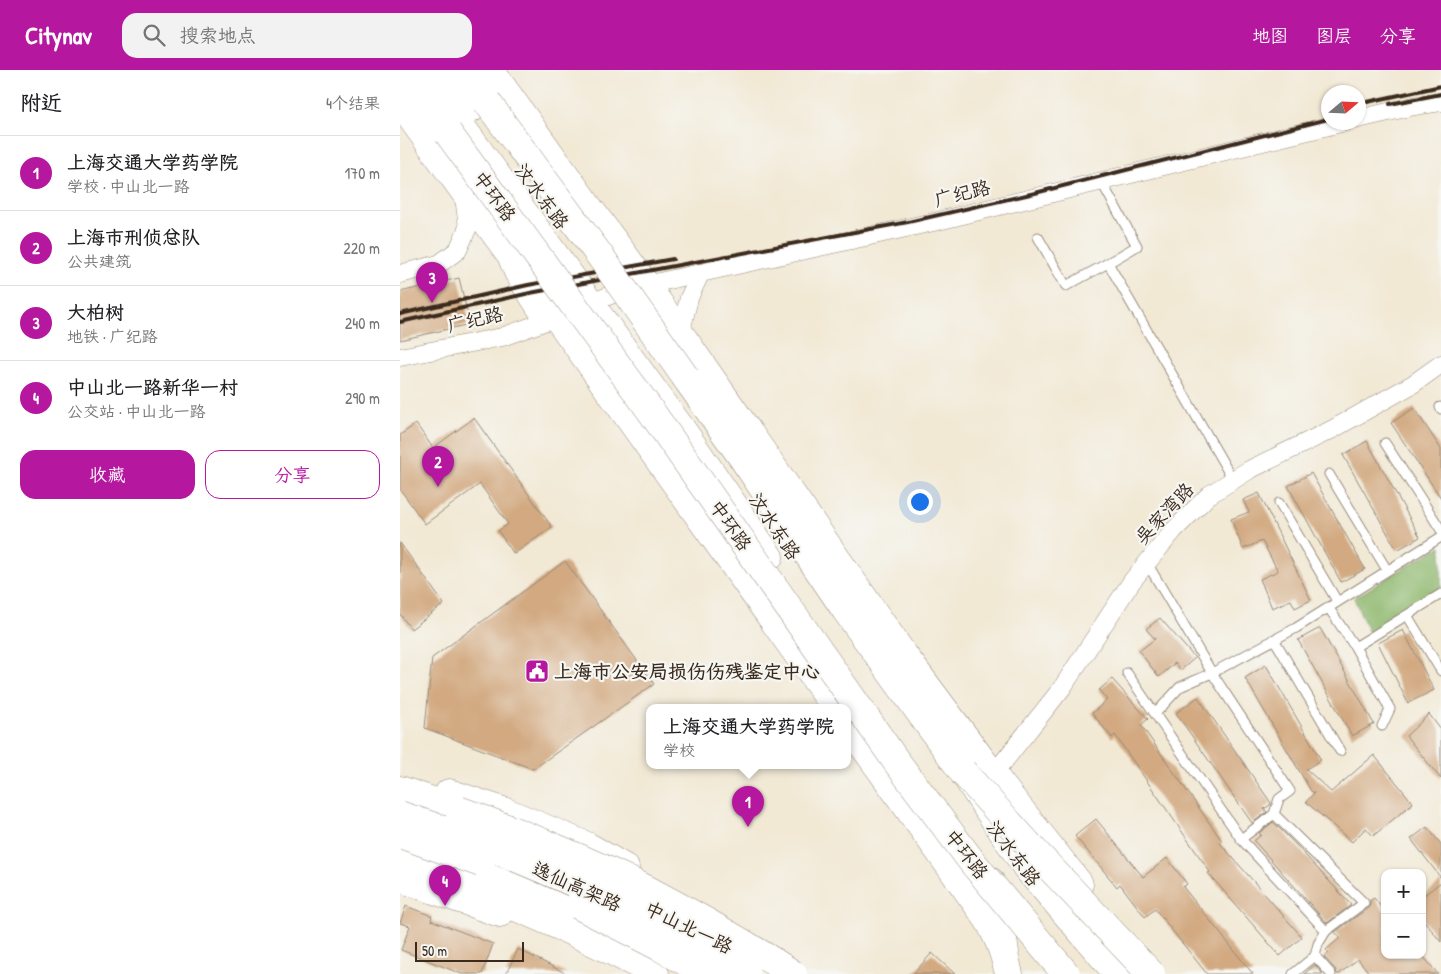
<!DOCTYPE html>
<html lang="zh">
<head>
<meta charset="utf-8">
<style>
	:root { --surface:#fff; --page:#f2f2f2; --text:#202124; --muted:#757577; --line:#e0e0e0; --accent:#b5179e }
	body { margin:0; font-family:"Patrick Hand","LXGW WenKai TC",sans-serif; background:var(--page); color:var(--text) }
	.controls { position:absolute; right:15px; bottom:15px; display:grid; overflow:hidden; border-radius:10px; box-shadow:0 1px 4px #0004 }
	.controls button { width:45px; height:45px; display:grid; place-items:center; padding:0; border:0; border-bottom:1px solid var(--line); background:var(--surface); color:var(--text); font:25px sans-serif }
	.compass { position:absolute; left:921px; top:15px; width:45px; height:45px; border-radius:50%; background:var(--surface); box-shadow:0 1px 4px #0004; rotate:71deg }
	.scale { position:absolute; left:15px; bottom:12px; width:109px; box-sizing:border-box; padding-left:5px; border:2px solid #3b2a1e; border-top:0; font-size:14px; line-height:18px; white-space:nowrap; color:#3b2a1e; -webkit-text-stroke:4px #f6f6f2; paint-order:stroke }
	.you { position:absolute; left:519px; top:431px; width:18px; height:18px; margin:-12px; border:4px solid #fff; border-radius:50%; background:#1a73e8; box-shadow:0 0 0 8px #1a73e833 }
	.badge { display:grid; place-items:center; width:32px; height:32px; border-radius:50%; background:var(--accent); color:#fff; font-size:16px; font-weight:700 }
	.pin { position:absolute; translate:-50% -41px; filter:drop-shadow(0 1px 2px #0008) }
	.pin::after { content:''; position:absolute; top:26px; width:18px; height:15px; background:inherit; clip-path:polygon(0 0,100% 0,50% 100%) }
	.popup { position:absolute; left:246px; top:634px; width:205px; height:65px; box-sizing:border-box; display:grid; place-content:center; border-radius:10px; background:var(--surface); filter:drop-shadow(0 1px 4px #0005); font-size:16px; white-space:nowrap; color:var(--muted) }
	.popup b { font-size:19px; color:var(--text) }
	.popup::after { content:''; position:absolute; left:50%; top:100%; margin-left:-10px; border:10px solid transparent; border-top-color:var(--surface) }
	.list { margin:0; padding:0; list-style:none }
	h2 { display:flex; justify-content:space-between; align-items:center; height:65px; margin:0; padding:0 20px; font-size:21px }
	h2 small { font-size:16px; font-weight:400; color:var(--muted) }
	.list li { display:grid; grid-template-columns:32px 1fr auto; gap:15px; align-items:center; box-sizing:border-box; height:75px; padding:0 20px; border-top:1px solid var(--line) }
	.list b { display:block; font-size:19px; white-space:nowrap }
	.list p { margin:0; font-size:16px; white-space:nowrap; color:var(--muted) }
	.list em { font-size:16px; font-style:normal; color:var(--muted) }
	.actions { display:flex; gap:10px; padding:15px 20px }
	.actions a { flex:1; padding:11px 0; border:1px solid var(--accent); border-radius:15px; text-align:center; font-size:18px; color:var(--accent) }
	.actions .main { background:var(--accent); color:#fff }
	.icon { flex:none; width:28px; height:28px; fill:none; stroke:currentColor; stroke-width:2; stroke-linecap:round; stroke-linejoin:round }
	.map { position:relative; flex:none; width:1041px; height:904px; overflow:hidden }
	header { display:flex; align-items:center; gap:30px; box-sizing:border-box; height:70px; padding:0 25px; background:var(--accent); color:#fff }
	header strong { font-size:24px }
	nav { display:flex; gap:28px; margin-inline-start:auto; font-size:18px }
	.search { width:350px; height:45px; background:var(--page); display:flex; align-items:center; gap:12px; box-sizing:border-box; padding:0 18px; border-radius:15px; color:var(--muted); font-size:19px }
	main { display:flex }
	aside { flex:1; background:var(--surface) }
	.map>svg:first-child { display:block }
	.forest { fill:#90b96f; stroke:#667246 }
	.building { fill:#d2a980 }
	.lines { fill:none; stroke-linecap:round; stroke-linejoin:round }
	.lane-casing { stroke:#968a7a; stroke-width:11 }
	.street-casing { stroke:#968a7a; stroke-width:19 }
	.primary-casing { stroke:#968a7a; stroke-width:29 }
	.highway-casing { stroke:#968a7a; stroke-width:29 }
	.lane { stroke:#fff; stroke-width:9 }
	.street { stroke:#fff; stroke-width:18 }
	.primary { stroke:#fff; stroke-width:28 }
	.highway { stroke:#fff; stroke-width:28 }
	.rail { stroke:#3b2a1e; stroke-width:4 }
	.highway-bridge-casing { stroke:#968a7a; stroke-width:29; stroke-linecap:butt }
	.highway-bridge { stroke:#fff; stroke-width:28 }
	.labels { text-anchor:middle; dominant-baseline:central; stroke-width:4.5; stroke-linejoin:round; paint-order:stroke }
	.street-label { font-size:19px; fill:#3b2a1e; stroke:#f6f6f2 }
	.poi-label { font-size:19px; font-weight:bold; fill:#3b2a1e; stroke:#f6f6f2; text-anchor:start }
</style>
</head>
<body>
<header>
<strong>Citynav</strong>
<div class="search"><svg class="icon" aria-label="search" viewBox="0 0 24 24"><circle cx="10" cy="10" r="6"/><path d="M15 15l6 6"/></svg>搜索地点</div>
<nav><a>地图</a><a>图层</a><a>分享</a></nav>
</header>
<main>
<aside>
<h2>附近<small>4个结果</small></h2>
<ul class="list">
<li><span class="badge">1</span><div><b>上海交通大学药学院</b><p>学校 · 中山北一路</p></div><em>170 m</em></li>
<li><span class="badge">2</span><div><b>上海市刑侦总队</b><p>公共建筑</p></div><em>220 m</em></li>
<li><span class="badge">3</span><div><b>大柏树</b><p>地铁 · 广纪路</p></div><em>240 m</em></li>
<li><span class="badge">4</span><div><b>中山北一路新华一村</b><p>公交站 · 中山北一路</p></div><em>290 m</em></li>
</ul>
<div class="actions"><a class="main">收藏</a><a>分享</a></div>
</aside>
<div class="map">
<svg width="1041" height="904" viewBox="0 0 1041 904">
	<rect width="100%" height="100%" fill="#f6f6f2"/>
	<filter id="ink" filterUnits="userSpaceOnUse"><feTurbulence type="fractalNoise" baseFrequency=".02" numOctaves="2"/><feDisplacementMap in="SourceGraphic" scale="10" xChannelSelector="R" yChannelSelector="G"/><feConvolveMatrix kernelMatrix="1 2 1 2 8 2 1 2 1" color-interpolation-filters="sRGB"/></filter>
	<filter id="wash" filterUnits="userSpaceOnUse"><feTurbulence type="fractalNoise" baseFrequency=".0096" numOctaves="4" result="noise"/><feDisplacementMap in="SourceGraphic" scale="20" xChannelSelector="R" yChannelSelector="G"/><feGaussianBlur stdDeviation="1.12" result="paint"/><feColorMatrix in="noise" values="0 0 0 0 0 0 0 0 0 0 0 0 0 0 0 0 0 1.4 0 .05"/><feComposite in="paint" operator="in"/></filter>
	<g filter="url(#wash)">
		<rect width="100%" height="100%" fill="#f2e9d5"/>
		<!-- forest -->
		<path class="forest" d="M1041 476V518L969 563 954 528Z"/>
		<g id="blocks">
			<!-- building -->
			<path class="building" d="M59 208 70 254 0 270V222Z
				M1014 338 1041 379V428L991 353Z
				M74 348 152 457 114 484 98 461 108 454 80 414 25 454 0 419V365L16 354 33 378Z
				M967 371 1020 467 997 480 943 385Z
				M911 403 965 499 941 512 888 416Z
				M859 423 911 530 895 538 891 530 872 538 860 509 878 501 862 471 843 479 831 449 849 442 843 430Z
				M0 473 44 534 11 559 0 544Z
				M165 491 254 614 133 699 25 658 32 588Z
				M760 548 795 588 781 600 775 593 759 607 739 581 755 569 746 559Z
				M920 558 974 654 952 666 898 570Z
				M1003 560 1034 620 1008 633 978 573Z
				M866 595 921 690 906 699 931 722 974 685 1013 733 973 766 966 758 952 772 906 732 914 723 911 721 845 608Z
				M712 609 748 649 741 655 822 771 820 773 902 867 880 886 808 803 810 802 715 665 712 668 692 643 707 630 699 620Z
				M798 627 871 733 870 735 864 739 867 742 852 753 776 643Z
				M1029 644 1041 660V709L1006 666Z
				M696 749 743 807 767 788 787 814 783 817 853 904H807L755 839 745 847 720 814 717 817 675 766Z
				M873 752 896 775 951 835 927 853 854 771 861 765 859 763Z
				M1027 757 1041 774V808L1011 769Z
				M1041 812V872L1022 848V827Z
				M974 828 985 842V885H1022L1038 904H970L958 889 939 904H937L936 900 924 887 929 883 926 880 940 868 935 862 968 838 970 835V831Z
				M6 836 32 846 31 850 93 874 82 904H62L1 880 10 856 0 853Z
				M118 879 167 904H106Z
				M532 883 555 904H513Z
				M915 895 923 904H904Z"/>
		</g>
	</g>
	<g filter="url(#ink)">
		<use href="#blocks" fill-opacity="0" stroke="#968a7a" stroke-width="1"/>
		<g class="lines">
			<!-- lane casing -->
			<g class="lane-casing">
				<path id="lane" d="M701 111 737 176 708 193
					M638 167 666 216 708 193 833 410
					M1040 337 1041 339
					M985 373 1041 460
					M929 404 987 500
					M879 433 937 531
					M747 493 812 603 896 558 1041 467
					M928 537 955 577 1041 524
					M1007 545 1041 601
					M874 569 940 681
					M955 577 990 639 982 656
					M727 603 755 644
					M874 744 841 769 926 861
					M841 769 755 644 780 617 812 603 890 721 879 729 874 744 964 833 926 861 918 874 915 886 893 904
					M915 886 931 904"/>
			</g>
			<!-- street casing -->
			<g class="street-casing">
				<path id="street" d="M958 49 1014 36 1041 32
					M0 204 39 194 58 180 68 157 64 127
					M280 265 289 228 300 204
					M0 287 102 267 157 247 213 224 246 215 538 151 945 52
					M593 705 662 618 732 511 774 460 809 425 849 400 933 359 1013 314 1041 294"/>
			</g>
			<!-- primary casing -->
			<g class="primary-casing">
				<path id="primary" d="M20 0 280 357 369 487
					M47 0 74 37
					M90 0 186 134 246 215 502 583 593 705 679 814
					M0 32 64 121 111 185 118 202 141 238 157 247 436 638
					M447 653 588 849C599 869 604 882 609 904
					M49 723 106 742 187 776 225 798
					M49 794 93 808 201 856
					M0 808 100 843
					M590 811 597 831 605 882"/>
			</g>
			<!-- highway casing -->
			<g class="highway-casing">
				<path id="highway" d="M3 0 48 63
					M64 0 87 32
					M286 308 342 387 445 539 563 702 627 798 718 904
					M0 720 59 740
					M0 792C30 802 60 814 89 826 146 849 202 874 255 904"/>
			</g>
			<!-- lane -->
			<use href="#lane" class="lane"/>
			<!-- street -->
			<use href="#street" class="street"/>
			<!-- primary -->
			<use href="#primary" class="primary"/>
			<!-- highway -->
			<use href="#highway" class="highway"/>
			<!-- rail -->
			<path class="rail" d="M958 34 1041 16
				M990 34 1041 24
				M0 244 128 215 273 189
				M0 252 130 223 508 152 635 123 928 49"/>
			<!-- highway-bridge casing -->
			<g class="highway-bridge-casing">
				<path id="highway-bridge" d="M87 32 203 190 286 308
					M48 63 248 337 496 691 573 793 666 904
					M563 702 638 785 751 904
					M59 740C123 764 187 789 248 820 297 846 346 874 393 904
					M0 745C76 770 151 801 223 836 265 856 306 880 346 904
					M0 764 81 793
					M178 835 260 877 307 904"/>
			</g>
			<!-- highway-bridge -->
			<use href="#highway-bridge" class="highway-bridge"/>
		</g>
	</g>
	<!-- icons -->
	<defs>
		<g id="civic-square" transform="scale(1.25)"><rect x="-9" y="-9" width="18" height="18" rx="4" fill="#b5179e" stroke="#f6f6f2"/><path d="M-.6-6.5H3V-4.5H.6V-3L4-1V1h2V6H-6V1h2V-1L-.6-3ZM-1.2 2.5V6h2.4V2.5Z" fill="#fff"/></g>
	</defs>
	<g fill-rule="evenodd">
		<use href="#civic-square" x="137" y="601"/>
	</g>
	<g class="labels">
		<!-- street labels -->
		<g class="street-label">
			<text transform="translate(562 123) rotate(-14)">广纪路</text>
			<text transform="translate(95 126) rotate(54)">中环路</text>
			<text transform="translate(142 126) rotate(53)">汶水东路</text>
			<text transform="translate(75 249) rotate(-13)">广纪路</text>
			<text transform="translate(764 443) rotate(-47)">吴家湾路</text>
			<text transform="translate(331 455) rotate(55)">中环路</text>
			<text transform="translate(375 456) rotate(56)">汶水东路</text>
			<text transform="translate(614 783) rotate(53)">汶水东路</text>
			<text transform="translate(567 784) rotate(52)">中环路</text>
			<text transform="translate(177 816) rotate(24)">逸仙高架路</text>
			<text transform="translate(289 857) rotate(26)">中山北一路</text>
		</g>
		<!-- poi labels -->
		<g class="poi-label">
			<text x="154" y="601">上海市公安局损伤伤残鉴定中心</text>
		</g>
	</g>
</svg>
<div class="controls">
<button>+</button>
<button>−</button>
</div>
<svg class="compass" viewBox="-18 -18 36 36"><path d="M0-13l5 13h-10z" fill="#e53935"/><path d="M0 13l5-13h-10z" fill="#757577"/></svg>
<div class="scale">50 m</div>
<div class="you"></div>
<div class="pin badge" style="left:348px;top:757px">1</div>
<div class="popup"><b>上海交通大学药学院</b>学校</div>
<div class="pin badge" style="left:38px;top:417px">2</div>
<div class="pin badge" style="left:32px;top:233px">3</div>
<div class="pin badge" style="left:45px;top:836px">4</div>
</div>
</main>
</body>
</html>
